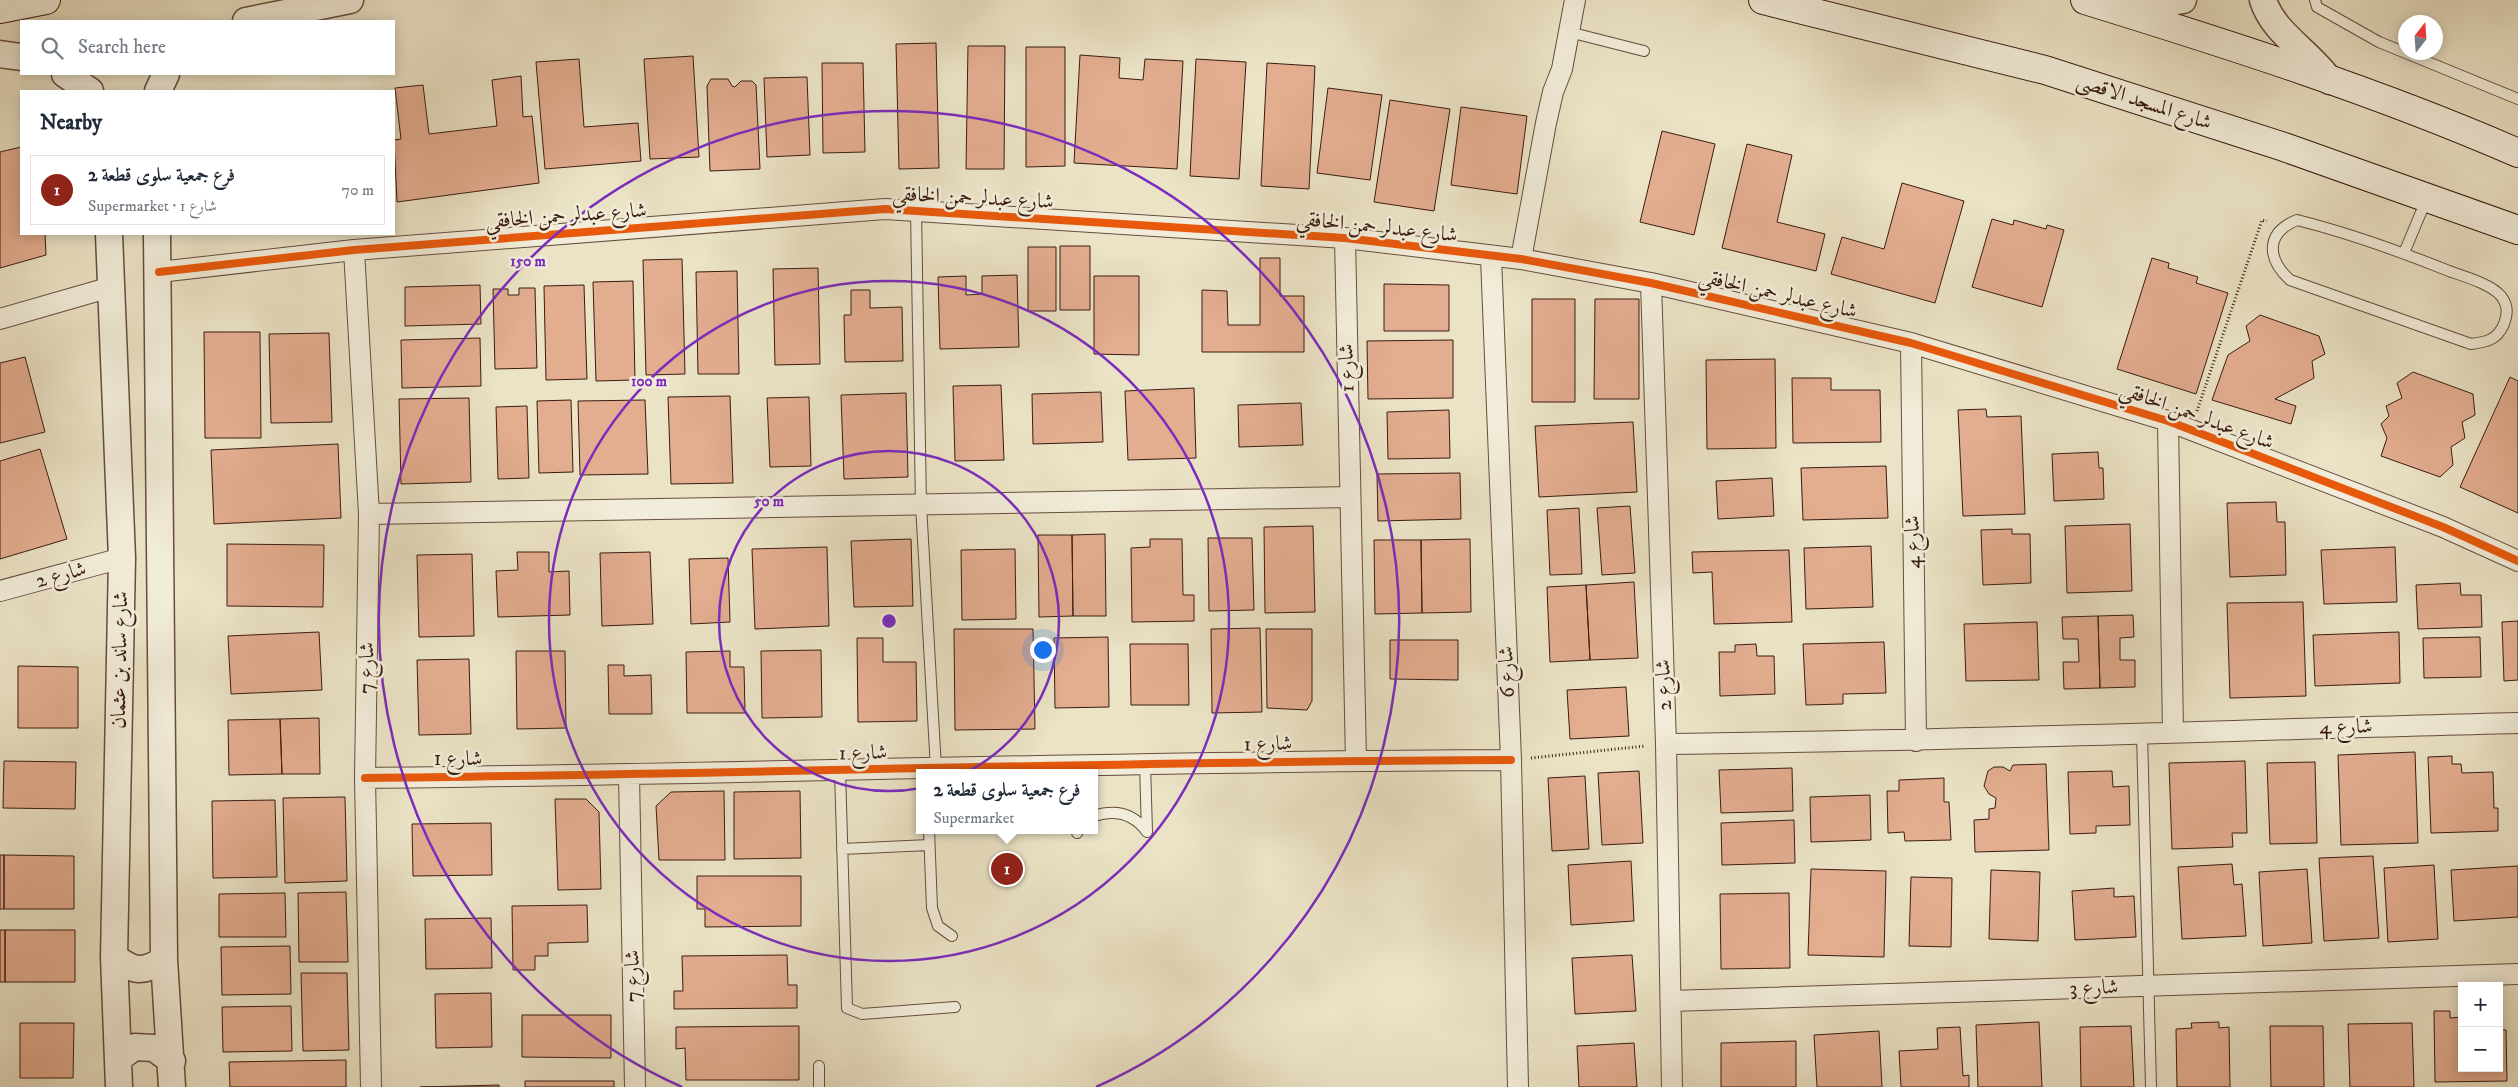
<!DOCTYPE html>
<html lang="en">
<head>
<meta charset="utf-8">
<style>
	:root { --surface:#fff; --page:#f2f2f3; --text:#1f2937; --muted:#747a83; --line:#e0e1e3; --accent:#8f2418 }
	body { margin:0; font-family:"IM FELL DW Pica",Amiri,serif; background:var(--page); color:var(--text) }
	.controls { position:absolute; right:15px; bottom:15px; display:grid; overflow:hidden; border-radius:0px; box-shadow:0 2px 12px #0003 }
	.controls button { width:45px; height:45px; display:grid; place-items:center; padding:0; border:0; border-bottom:1px solid var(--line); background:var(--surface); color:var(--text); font:25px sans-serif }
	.compass { position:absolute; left:2398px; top:15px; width:45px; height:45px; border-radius:50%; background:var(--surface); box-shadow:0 2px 12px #0003; rotate:17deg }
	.you { position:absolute; left:1042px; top:649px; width:18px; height:18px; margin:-12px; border:4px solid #fff; border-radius:50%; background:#1a73e8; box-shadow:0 0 0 8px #1a73e833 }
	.badge { display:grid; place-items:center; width:32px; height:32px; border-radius:50%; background:var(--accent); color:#fff; font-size:16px; font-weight:700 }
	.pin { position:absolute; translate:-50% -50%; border:2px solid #fff; box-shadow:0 1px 5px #0006 }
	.popup { position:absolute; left:916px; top:769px; width:182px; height:65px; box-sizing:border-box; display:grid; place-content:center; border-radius:0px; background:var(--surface); filter:drop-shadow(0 1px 4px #0005); font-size:16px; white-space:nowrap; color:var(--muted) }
	.popup b { font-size:19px; color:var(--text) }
	.popup::after { content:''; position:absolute; left:50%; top:100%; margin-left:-10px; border:10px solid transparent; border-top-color:var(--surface) }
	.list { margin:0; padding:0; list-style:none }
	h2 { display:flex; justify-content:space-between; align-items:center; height:65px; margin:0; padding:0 20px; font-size:21px }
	h2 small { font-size:16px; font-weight:400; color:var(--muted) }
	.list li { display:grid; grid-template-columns:32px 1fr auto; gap:15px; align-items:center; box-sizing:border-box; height:70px; margin:0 10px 10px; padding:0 10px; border:1px solid var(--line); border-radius:0px }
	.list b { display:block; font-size:19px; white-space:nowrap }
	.list p { margin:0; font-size:16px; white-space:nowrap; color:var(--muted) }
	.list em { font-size:16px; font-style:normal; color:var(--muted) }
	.icon { flex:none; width:28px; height:28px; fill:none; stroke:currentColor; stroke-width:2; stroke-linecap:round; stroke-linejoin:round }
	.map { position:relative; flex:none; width:2518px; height:1087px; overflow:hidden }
	.search { position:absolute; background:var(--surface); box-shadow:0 2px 12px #0003; left:20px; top:20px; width:375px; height:55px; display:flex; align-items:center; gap:12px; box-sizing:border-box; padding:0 18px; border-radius:0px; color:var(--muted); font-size:19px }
	.panel { position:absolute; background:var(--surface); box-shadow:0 2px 12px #0003; left:20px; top:90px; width:375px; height:145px; border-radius:0px }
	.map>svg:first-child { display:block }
	.building { fill:#e3ad90; stroke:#3a1b10 }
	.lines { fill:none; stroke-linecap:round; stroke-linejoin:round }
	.service-casing { stroke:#664d3e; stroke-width:12 }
	.minor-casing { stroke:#664d3e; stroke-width:22 }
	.tertiary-casing { stroke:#664d3e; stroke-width:29 }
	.secondary-casing { stroke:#3a1b10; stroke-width:30 }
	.path { stroke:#3a1b10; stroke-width:3; stroke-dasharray:1 2.5; stroke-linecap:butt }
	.service { stroke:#f2edda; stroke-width:10 }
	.minor { stroke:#f2edda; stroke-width:20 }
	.tertiary { stroke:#f2edda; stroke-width:26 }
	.secondary { stroke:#f2edda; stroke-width:28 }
	.cycleway-casing { stroke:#f2edda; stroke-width:11 }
	.cycleway { stroke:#e8590c; stroke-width:8 }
	.ring { fill:none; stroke:#7b2cbf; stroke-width:2.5 }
	.labels { text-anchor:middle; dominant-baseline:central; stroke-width:5; stroke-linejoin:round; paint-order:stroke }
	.street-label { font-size:21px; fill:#3a1b10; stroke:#f2edda }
	.centre { fill:#7b2cbf; stroke:#f2edda; stroke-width:2.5 }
	.ring-label { font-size:15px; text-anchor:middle; font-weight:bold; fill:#7b2cbf; stroke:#f2edda; stroke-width:5; stroke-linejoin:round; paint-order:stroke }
</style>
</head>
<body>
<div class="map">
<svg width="2518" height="1087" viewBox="0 0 2518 1087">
	<rect width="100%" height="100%" fill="#ebe3c6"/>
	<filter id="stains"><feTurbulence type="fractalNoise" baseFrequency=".004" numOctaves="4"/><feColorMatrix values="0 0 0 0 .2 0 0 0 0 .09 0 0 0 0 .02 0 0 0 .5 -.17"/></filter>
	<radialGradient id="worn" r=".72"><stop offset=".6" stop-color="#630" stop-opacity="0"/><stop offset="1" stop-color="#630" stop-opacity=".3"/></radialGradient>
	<!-- building -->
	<path class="building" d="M936 43 939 168 899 169 896 44Z
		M968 46H1005L1004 169H966Z
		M1026 47H1065V166L1026 167Z
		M1080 55 1120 58 1119 78 1143 80 1145 59 1183 61 1177 169 1074 163Z
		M693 56 699 157 650 159 644 59Z
		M579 59 584 127 638 123 641 161 545 169 536 62Z
		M1196 59 1246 62 1239 179 1190 176Z
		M822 63H863L865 152 823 153Z
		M1267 63 1315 66 1309 189 1261 186Z
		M521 76 523 117 532 116 539 183 397 202 394 140 401 139 395 88 423 85 429 134 497 126 492 80Z
		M807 77 810 155 767 157 764 78Z
		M711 79H728L732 86 735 87 741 81H752L756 85 760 169 710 171 707 86Z
		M1328 88 1382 95 1370 180 1317 173Z
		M1390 100 1450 109 1434 211 1374 202Z
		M1461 107 1527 116 1517 194 1451 185Z
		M1662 131 1715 144 1694 235 1640 222Z
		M1747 144 1792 155 1777 222 1825 234 1816 271 1722 248Z
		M21 147V234H45L46 255 0 268V152Z
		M1902 183 1964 201 1935 303 1831 274 1842 237 1884 249Z
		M1992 219 2013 225 2014 220 2046 229 2047 225 2064 230 2042 307 1972 287Z
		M1060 246H1090V310H1060Z
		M1028 247H1056V311H1028Z
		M1260 258H1280V296H1304V352H1202V290L1227 291 1228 325H1260Z
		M2152 258 2169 263 2168 268 2198 277 2196 283 2228 293 2196 394 2117 369Z
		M682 259 685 374 646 375 643 260Z
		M818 268 820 364 775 365 773 269Z
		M737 271 739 374H698L696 272Z
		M1017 275 1019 347 940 349 938 277 966 276V295L982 294V276Z
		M1094 276H1139V355L1094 354Z
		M633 281 635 380 596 381 593 282Z
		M1384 284 1449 285V331H1384Z
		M480 285 481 324 405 326V287Z
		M584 285 587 379 546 380 544 286Z
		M519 288H535L537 368 495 369 493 289H508V295H519Z
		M851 290H870V308L902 307 903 361 845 362 844 315H851Z
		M1532 299H1575V402H1532Z
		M1595 299H1639V399H1594Z
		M2260 315 2319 336 2325 354 2312 361 2314 378 2275 399 2296 406 2291 424 2212 400 2228 355 2250 341 2246 326Z
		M204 332H260L261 438H205Z
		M329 333 332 422 271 423 269 334Z
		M480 338 481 386 402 388 401 340Z
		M1453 340V398L1368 399 1367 341Z
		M25 357 45 432 0 443V363Z
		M1775 359 1776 448 1707 449 1706 360Z
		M2413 372 2473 394 2475 415 2462 422 2465 438 2451 447 2453 465 2440 477 2381 456 2387 438 2381 424 2389 416 2386 406 2402 398 2397 383Z
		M2510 377 2518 381V513L2460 487Z
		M1792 378H1831V390H1880L1881 442 1793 443Z
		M1001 385 1004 460 955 461 953 386Z
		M1194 388 1196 458 1128 460 1125 391Z
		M1101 392 1103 442 1033 444 1032 394Z
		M906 393 908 477 844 479 841 395Z
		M730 396 733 483 671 484 668 397Z
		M809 397 811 466 770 467 767 398Z
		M469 398 471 482 401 484 399 399Z
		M571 400 573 472 539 473 537 401Z
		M645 400 648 474 580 475 578 401Z
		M1301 403 1303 445 1239 447 1238 405Z
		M527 406 529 478 498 479 496 407Z
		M1986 409 1987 417 2021 416 2025 514 1963 516 1958 410Z
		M1449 410 1450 458 1388 459 1387 412Z
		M1633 422 1637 492 1539 497 1535 426Z
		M338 444 341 518 214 524 211 450Z
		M40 449 67 539 0 559V461Z
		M2098 452 2099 468H2103L2104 499 2054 501 2052 454Z
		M1886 466 1888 518 1803 520 1801 468Z
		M1460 473 1461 519 1378 521 1377 474Z
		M1772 478 1774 516 1718 519 1716 481Z
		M2276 502 2277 522H2285L2286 575 2230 577 2227 503Z
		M1630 506 1635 573 1602 575 1597 508Z
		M1579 508 1582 574 1550 575 1547 510Z
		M2130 524 2132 591 2067 593 2065 526Z
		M1313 526 1315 612 1265 613 1264 527Z
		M2012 529V534H2030L2031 583 1983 585 1981 530Z
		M1105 534 1106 616H1073L1072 535Z
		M1038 535H1072L1073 616 1039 617Z
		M1208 538H1252L1254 610 1209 611Z
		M911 539 913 606 854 607 851 541Z
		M1150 539H1182L1183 595H1194V621L1132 622 1131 548 1150 547Z
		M1470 539 1471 612 1422 613 1421 540Z
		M1374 540H1421L1422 613 1375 614Z
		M227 544 324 545 323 607 227 606Z
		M1871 546 1873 607 1806 609 1804 548Z
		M827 547 829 626 755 629 752 549Z
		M2395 547 2397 602 2324 604 2321 550Z
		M1015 549 1016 619 962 620 961 550Z
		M1789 550 1792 622 1714 624 1712 572 1693 573 1692 552Z
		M517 552H549V572L569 571 570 615 498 617 496 571 518 570Z
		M650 552 653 624 602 626 600 553Z
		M472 554 474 636 419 637 417 555Z
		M728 558 730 622 691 624 689 559Z
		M1634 582 1638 658 1590 660 1586 585Z
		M2460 583 2461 595H2481L2482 627 2418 629 2416 585Z
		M1586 585 1590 660 1550 662 1547 587Z
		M2303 602 2306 696 2230 698 2227 603Z
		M2133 615 2134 637 2120 638V660H2135V687L2100 688 2098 616Z
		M2098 616 2100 688 2064 689 2063 662H2079L2078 639H2063L2062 617Z
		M2518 621V680L2504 681 2502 622Z
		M2037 622 2039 680 1966 681 1964 624Z
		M1260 628 1262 712 1212 713 1211 629Z
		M954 629H1033L1035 729 955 730Z
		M1266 629H1312V701L1307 710 1267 708Z
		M319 632 322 690 231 694 228 636Z
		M2399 632 2400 683 2315 686 2313 635Z
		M1108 637 1109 707 1055 708 1054 638Z
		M2480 637 2481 677 2424 678 2423 638Z
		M857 638H883V662H916L917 721 858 722Z
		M1390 640H1458V680L1390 679Z
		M1884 642 1886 693 1843 694V704L1806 705 1803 644Z
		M1130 644H1188L1189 705H1131Z
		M1756 644 1757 656H1774L1775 694 1720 696 1719 652H1735V645Z
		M821 650 822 717 762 718 761 651Z
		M516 651H565L566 728 517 729Z
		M730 651V667H744L745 713H687L686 652Z
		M469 659 471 734 419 735 417 660Z
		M608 665H624V676L651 675 652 714H609Z
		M18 666 78 667V728H18Z
		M1626 687 1629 736 1570 739 1567 690Z
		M319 718 320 774H282L280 719Z
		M280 719 282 774 229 775 228 720Z
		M2415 752 2418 843 2341 845 2338 755Z
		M2452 756V764H2461L2462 773 2493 772 2494 808H2498V831L2431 833 2428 757Z
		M4 761 76 762 75 809 3 808Z
		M2245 761 2247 833H2232L2233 847 2172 849 2169 763Z
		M2315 762 2317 843 2270 844 2267 763Z
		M2046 764 2049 850 1975 852 1974 820 1989 819V809L1995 808 1996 798 1989 794 1984 786 1988 771 1994 767H2003L2010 771 2013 765Z
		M1792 768 1793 811 1721 813 1719 770Z
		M1639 771 1643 843 1602 845 1598 773Z
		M2112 771 2113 787 2129 786 2130 825 2096 826V833L2070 834 2068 772Z
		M1585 776 1589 849 1552 851 1548 778Z
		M1944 778V802H1949L1951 840 1905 841 1904 832 1888 833 1887 791H1899V780Z
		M724 791 725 860H659L656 806 671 792Z
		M800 791 801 858 734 859V792Z
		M1870 795 1871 840 1811 842 1810 797Z
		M345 797 347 881 285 883 283 798Z
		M555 799H586L599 812 601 889 558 890Z
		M275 800 277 877 213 878 212 801Z
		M1794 820 1795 863 1722 865 1721 823Z
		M491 823 492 875 413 876 412 824Z
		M0 855H4V909H0Z
		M4 855 74 856V909H4Z
		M2373 856 2379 938 2324 941 2319 858Z
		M1631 861 1634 921 1571 925 1568 865Z
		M2232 864 2234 885 2242 884 2246 936 2182 939 2178 867Z
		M2434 865 2438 939 2388 942 2384 868Z
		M2518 866V917L2454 921 2451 870Z
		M1811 869 1886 871 1884 957 1808 955Z
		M2307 869 2312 943 2263 946 2259 872Z
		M1991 870 2040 872 2038 941 1989 939Z
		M697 876H801V926L705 927V909H697Z
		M1911 877 1952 878 1951 947 1909 946Z
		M2114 888V897L2134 896 2136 937 2075 940 2072 891Z
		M346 892 348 962H299L298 893Z
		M285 893 286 937H219V894Z
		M1789 893 1790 968 1721 969 1720 894Z
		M587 905 588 942 548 943V956H535V970H513L512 906Z
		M491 918 492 968 426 969 425 919Z
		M0 930H5V982H0Z
		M5 930H75V982H5Z
		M290 946 291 994 222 995 221 947Z
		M787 955 788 985H797V1008L674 1009V991H683L682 956Z
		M1632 955 1636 1011 1575 1014 1572 958Z
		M301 973H347L349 1050 303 1051Z
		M491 993 492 1047 436 1048 435 994Z
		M291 1006 292 1051 223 1052 222 1007Z
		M2434 1011H2450V1018L2462 1017V1068H2499V1030H2506L2507 1081 2435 1082Z
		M522 1015H611V1058L522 1057Z
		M2039 1022 2042 1087H1978L1976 1025Z
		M2219 1022V1028L2229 1027 2230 1087H2177L2176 1029 2192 1028 2191 1023Z
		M20 1023H74L73 1078H20Z
		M2412 1023 2414 1087H2350L2348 1024Z
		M799 1026V1080H686L685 1048 676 1049V1027Z
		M2131 1026 2134 1087H2081L2080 1027Z
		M2270 1026H2323L2324 1087H2271Z
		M1960 1027 1963 1076 1969 1075V1087H1901L1899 1051 1938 1049 1937 1028Z
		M1879 1031 1882 1087H1817L1814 1035Z
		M1796 1041V1087H1721V1043Z
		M1634 1043 1637 1087H1579L1577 1046Z
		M346 1060V1087H230L229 1062Z
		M525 1081H614V1087H525Z
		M499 1085V1087H420Z"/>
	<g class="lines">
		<!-- service casing -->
		<g class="service-casing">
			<path id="service" d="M2315 0 2317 7 2379 42 2518 99
				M1569 32 1644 51
				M916 211 921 505 936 769
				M2297 220C2349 233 2399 251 2449 271 2463 276 2491 284 2501 296 2508 305 2508 313 2504 324 2497 340 2487 342 2471 344L2290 280C2267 259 2265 233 2297 220Z
				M2404 253 2427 198
				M2142 733 2151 1087
				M1145 764 1147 832
				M840 771 847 1008 862 1014 955 1007
				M1094 816C1116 809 1134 814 1147 832
				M929 830 932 908 938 926 952 936
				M1077 833 1079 830
				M842 849 929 845
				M819 1066V1087"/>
		</g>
		<!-- minor casing -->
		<g class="minor-casing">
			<path id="minor" d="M1345 238 1356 760
				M354 250 369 514 365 778 371 1087
				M1491 257 1511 760 1518 1087
				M1521 259 1546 123 1553 92 1562 69 1575 0
				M159 272 354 250 885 209 1345 238 1521 259 1651 283 1911 343 2168 421 2443 527 2518 561
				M1651 283 1666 744 1672 1087
				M0 319 111 287
				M1911 343 1916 741
				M2168 421 2173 732
				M369 514 1350 497
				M0 591 122 558
				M1666 744C1950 741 2234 730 2518 723
				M629 775 635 1087
				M365 778C747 774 1129 761 1511 760
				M1671 1001 2518 974"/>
		</g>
		<!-- tertiary casing -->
		<g class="tertiary-casing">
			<path id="tertiary" d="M2263 0C2273 33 2310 52 2330 81
				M2133 15 2154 5 2183 0
				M246 21 350 0
				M0 54 21 57
				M65 74 90 91
				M158 91 166 74
				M109 234 122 558 114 957 119 1087
				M157 234 164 960 172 1087
				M114 957C135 972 142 973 164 960
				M118 1059 134 1047 154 1048 172 1061"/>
		</g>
		<!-- secondary casing -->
		<g class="secondary-casing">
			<path id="secondary" d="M1763 0 2045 70 2284 147 2518 230
				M2085 0C2231 45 2378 92 2518 153
				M0 9 46 0"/>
		</g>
		<!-- path -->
		<path class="path" d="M2197 411 2262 220 2267 221
			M1531 758 1645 746"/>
		<!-- service -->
		<use href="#service" class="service"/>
		<!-- minor -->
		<use href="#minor" class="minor"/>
		<!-- tertiary -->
		<use href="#tertiary" class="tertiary"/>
		<!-- secondary -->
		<use href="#secondary" class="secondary"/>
		<!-- cycleway casing -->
		<g class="cycleway-casing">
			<path id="cycleway" d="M159 272 354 250 885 209 1345 238 1521 259 1651 283 1911 343 2168 421 2443 527 2518 561
				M365 778C747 774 1129 761 1511 760"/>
		</g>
		<!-- cycleway -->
		<use href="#cycleway" class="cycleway"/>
	</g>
	<!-- distance rings -->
	<g class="ring">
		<circle cx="889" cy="621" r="170"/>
		<circle cx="889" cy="621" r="340"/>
		<path d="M682 1087A510 510 0 1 1 1096 1087"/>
	</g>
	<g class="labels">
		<!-- street labels -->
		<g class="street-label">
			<text transform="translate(2144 102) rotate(18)">شارع المسجد الاقصى</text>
			<text transform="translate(973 198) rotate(3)">شارع عبدلر حمن الخافقي</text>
			<text transform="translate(566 216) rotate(-4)">شارع عبدلر حمن الخافقي</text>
			<text transform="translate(1377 227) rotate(6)">شارع عبدلر حمن الخافقي</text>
			<text transform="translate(1778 294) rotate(13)">شارع عبدلر حمن الخافقي</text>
			<text transform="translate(1347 368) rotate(-91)">شارع 1</text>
			<text transform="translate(2197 416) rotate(20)">شارع عبدلر حمن الخافقي</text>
			<text transform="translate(1913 542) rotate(-91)">شارع 4</text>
			<text transform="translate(61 575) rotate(-15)">شارع 2</text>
			<text transform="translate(120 660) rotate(-89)">شارع ساند بن عثمان</text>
			<text transform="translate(367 668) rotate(-89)">شارع 7</text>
			<text transform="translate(1507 672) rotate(-92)">شارع 6</text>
			<text transform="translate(1664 685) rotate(-92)">شارع 2</text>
			<text transform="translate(2346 727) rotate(-1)">شارع 4</text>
			<text transform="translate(1268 744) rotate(-1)">شارع 1</text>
			<text transform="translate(863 753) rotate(-1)">شارع 1</text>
			<text x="458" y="759">شارع 1</text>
			<text transform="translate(633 976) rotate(-91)">شارع 7</text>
			<text transform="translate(2094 988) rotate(-2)">شارع 3</text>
		</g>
	</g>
	<circle cx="889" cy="621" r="8" class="centre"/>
	<g class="ring-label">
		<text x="528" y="266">150 m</text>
		<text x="649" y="386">100 m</text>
		<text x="769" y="506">50 m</text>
	</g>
	<rect width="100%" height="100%" filter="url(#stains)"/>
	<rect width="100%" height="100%" fill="url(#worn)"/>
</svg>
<div class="controls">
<button>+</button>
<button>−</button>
</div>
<svg class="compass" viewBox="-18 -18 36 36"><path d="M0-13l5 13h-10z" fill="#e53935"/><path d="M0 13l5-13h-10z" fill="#747a83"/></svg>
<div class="you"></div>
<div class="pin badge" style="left:1007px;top:869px">1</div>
<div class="popup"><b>فرع جمعية سلوى قطعة 2</b>Supermarket</div>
<div class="search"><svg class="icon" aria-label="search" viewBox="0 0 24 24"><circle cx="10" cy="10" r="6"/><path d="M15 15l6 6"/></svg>Search here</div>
<section class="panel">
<h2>Nearby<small></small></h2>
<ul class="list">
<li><span class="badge">1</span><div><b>فرع جمعية سلوى قطعة 2</b><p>Supermarket · شارع 1</p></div><em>70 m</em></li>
</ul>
</section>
</div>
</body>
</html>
